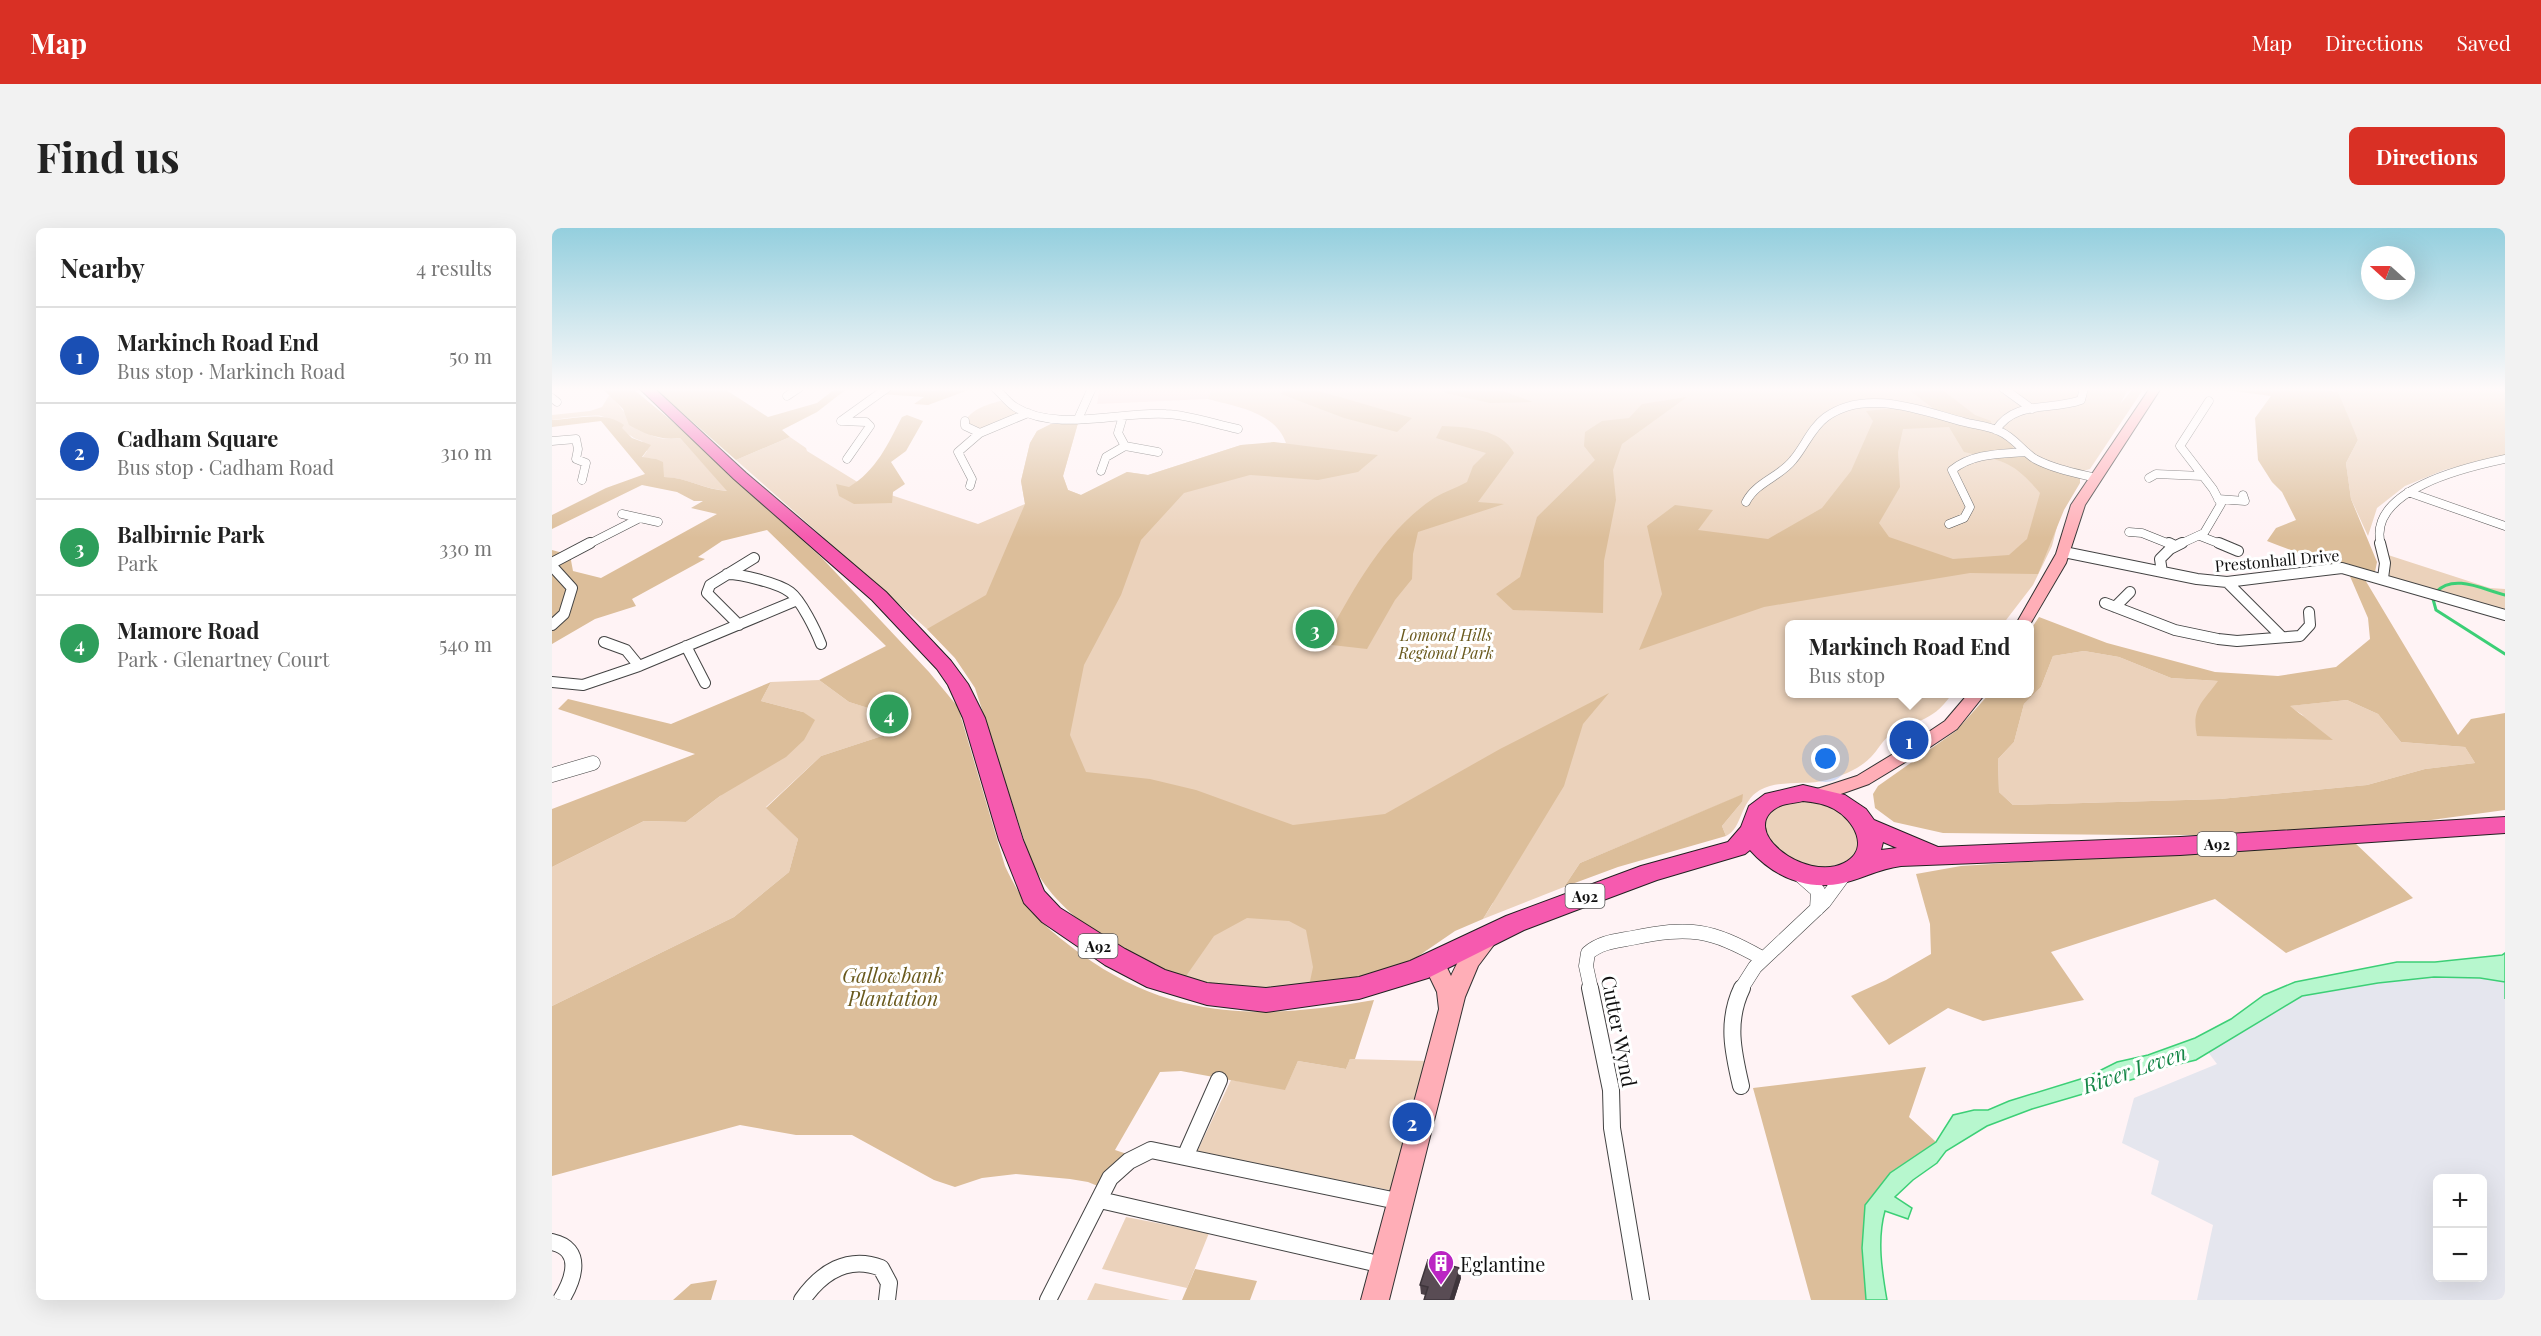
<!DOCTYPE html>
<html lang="en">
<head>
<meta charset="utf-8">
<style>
	:root { --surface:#fff; --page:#f2f2f2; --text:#222; --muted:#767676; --line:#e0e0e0; --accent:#d93025 }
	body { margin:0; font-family:"Playfair Display",serif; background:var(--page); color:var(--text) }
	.controls { position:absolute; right:18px; bottom:18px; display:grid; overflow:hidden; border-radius:9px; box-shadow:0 6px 24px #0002 }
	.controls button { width:54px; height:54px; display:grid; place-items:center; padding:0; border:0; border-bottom:2px solid var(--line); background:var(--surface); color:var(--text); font:30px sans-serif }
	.compass { position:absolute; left:1809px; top:18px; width:54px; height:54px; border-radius:50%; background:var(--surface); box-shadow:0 6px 24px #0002; rotate:291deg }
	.you { position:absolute; left:1274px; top:531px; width:21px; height:21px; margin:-15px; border:4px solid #fff; border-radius:50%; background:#1a73e8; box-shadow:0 0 0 9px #1a73e833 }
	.badge { display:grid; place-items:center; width:39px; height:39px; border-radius:50%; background:var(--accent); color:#fff; font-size:20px; font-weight:700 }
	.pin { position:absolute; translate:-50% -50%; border:3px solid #fff; box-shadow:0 2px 6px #0006 }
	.popup { position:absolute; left:1233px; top:392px; width:249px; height:78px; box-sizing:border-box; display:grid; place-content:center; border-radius:9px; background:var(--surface); filter:drop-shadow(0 2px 4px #0005); font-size:20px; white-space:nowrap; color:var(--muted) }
	.popup b { font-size:22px; color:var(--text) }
	.popup::after { content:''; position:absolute; left:50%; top:100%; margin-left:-12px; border:12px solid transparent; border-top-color:var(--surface) }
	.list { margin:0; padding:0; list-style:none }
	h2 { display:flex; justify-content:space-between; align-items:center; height:78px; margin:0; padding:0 24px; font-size:26px }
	h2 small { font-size:20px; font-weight:400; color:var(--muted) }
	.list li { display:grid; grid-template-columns:39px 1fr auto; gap:18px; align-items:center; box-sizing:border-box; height:96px; padding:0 24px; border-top:2px solid var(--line) }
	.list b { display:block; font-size:22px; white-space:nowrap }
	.list p { margin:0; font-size:20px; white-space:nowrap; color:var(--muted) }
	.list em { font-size:20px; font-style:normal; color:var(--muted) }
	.map { position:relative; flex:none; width:1953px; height:1072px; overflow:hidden; border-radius:9px }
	header { display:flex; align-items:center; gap:36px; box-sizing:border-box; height:84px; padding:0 30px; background:var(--accent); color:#fff }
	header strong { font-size:28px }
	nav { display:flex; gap:33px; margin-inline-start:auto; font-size:21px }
	.intro { display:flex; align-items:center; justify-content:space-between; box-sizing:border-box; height:144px; padding:0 36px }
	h1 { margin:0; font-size:42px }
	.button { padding:15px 27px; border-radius:9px; background:var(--accent); color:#fff; font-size:21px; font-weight:700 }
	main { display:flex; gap:36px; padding:0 36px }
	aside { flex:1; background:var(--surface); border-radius:9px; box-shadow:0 6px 24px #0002 }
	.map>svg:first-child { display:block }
	.industrial { fill:#e5e6ee; fill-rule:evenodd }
	.farmland { fill:#f6d2d5 }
	.green { fill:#ebd2bb }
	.forest { fill:#dcbe9a; fill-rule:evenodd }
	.water { fill:#b7f7ce; stroke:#3ccf76; stroke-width:1.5 }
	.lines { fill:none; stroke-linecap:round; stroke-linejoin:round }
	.stream { stroke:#3ccf76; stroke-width:3 }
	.street-far3-casing { stroke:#434343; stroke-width:9 }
	.street-far2-casing { stroke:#434343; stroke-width:12 }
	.street-far1-casing { stroke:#434343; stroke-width:15 }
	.street-casing { stroke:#434343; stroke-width:18 }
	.secondary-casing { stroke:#323232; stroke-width:2 }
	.highway-casing { stroke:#212121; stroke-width:2 }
	.street-far3 { stroke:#fff; stroke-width:8 }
	.street-far2 { stroke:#fff; stroke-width:10 }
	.street-far1 { stroke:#fff; stroke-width:14 }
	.street { stroke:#fff; stroke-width:16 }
	.secondary { fill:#ffaeb7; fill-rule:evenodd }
	.highway { fill:#f65aaf; fill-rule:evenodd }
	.wall { fill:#4d4148 }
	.shaded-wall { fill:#3e353b }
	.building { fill:#594c54; stroke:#3e353b; stroke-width:1.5 }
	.labels { text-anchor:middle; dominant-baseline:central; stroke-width:6; stroke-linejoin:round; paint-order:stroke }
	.shield { fill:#fff; stroke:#585858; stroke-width:1.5 }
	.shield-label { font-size:15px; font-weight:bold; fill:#101010 }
	.street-label { font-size:16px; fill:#101010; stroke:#fff }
	.park-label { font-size:16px; font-style:italic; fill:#6a5a1e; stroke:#fff }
	.near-park-label { font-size:20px; font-style:italic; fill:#6a5a1e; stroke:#fff }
	.near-street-label { font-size:20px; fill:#101010; stroke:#fff }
	.near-poi-label { font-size:20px; fill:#101010; stroke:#fff; text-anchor:start }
	.near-water-label { font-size:21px; font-style:italic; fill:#158747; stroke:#fff }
</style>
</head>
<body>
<header>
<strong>Map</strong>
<nav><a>Map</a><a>Directions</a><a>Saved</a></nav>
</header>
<div class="intro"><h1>Find us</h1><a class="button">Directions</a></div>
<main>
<aside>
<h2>Nearby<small>4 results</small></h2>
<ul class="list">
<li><span class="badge" style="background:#1a4fb4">1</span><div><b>Markinch Road End</b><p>Bus stop · Markinch Road</p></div><em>50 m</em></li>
<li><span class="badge" style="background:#1a4fb4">2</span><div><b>Cadham Square</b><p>Bus stop · Cadham Road</p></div><em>310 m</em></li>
<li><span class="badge" style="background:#2e9e5b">3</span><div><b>Balbirnie Park</b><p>Park</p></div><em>330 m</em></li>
<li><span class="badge" style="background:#2e9e5b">4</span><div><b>Mamore Road</b><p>Park · Glenartney Court</p></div><em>540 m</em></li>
</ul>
</aside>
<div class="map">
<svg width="1953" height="1072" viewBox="0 0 1953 1072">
	<rect width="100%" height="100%" fill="#fff3f5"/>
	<!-- industrial -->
	<path class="industrial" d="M1882 749 1953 751V1072H1645L1661 997 1599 966 1607 933 1570 915 1582 870 1665 836 1656 824 1750 768 1826 755ZM1886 950H1930V1050H1886Z"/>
	<!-- farmland -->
	<path class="farmland" d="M548 160H660L656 171 545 176Z"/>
	<!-- green -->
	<path class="green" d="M660 160H1577L1568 176 1582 160H1592L1538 241 1531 243 1509 283 1500 318 1481 357 1451 396H1237V466H1400C1377 498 1364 489 1337 508 1330 513 1326 522 1319 529 1309 540 1290 548 1275 552 1253 558 1229 551 1208 562 1187 574 1191 600 1174 608L1170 598 1190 574V567L1028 635 1012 659 931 691 941 675 757 758 715 760 671 757 632 751 403 430 375 401 184 232 238 209 254 220 255 223 312 258 426 296 473 276 469 253 478 215 485 203 499 196 526 195 511 248 516 262 529 267 575 244 596 247 689 217 734 215C723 184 685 179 656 171Z
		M1782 160H1953V227L1892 242 1853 258 1825 280 1816 308 1799 271 1794 235 1806 212Z
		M58 166C76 189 94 217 128 210L176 263C154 262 134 249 111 249L104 231 90 230 95 223 90 213C74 209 65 193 49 188 43 186 9 191 0 192V187L38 183 50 179Z
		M455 171 474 184 428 205 413 193C423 178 439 176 455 171Z
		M1836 327 1938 360 1953 361V384L1837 350 1838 336Z
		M1532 423 1567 429 1619 450 1666 453 1752 488 1737 478 1795 472 1826 486 1849 514 1913 519 1923 535 1873 541 1815 557 1668 571 1461 577 1447 564 1446 531 1462 514 1472 476 1489 459 1501 428Z
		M267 452 297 474 349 490 333 507 269 528 214 579 246 611 237 644 182 689 0 778V639L92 593 134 594 168 568 251 484 209 473 219 454Z
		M1253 571C1263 574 1275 576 1284 581 1293 586 1297 592 1302 601 1322 638 1263 646 1240 635 1229 630 1218 614 1210 605 1217 572 1222 577 1253 571Z
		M798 831 876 833 842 963 645 924 679 852 733 861 746 833 794 841Z
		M574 989 657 1005 635 1060 550 1041Z
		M543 1055 618 1072H535Z"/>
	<!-- forest -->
	<path class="forest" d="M50 160H80L145 214 189 257 270 330 377 444 406 479 453 638C474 683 490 697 529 726 623 794 713 791 822 772L803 831H798L794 841 746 833 733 862 629 843 608 844 563 922 575 926 553 961 536 954 518 951 464 946 430 950 403 959 382 952 300 907H244L188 897 0 948V778L182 689 237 644 246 611 214 580 269 528 333 507 348 490 297 474 267 452 334 418 215 302 170 313 146 329 153 331 80 371 84 378 43 391 0 416V322L18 327 21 343 49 350 165 286 139 280 151 273H142L125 264 90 257 0 301V287L54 260 93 246 49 193 0 199V192C23 191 53 182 72 197L70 200 80 210 99 217 90 229 104 231 111 234 112 249C134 249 154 262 175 263L128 210C109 213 93 206 77 197L71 181Z
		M102 160H171L216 189 265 175 284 160H296L265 184 230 202 238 209 184 232Z
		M335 160 383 163 393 160H422L376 177 362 176 372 169 328 166Z
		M733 160H769L767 163 860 190 845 204 792 190 729 166Z
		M890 160 951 163 981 174 938 175 893 165Z
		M1354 160H1388L1423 187 1439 193 1438 198 1386 184Z
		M1658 160H1760L1786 164 1806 212 1794 235 1799 271 1825 334 1823 344C1789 344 1747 325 1715 313L1724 300 1744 292 1730 264 1720 254 1706 232 1703 190 1719 168Z
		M1135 169 1070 216 1061 242 1064 272 1052 333 1051 385 961 382 944 366 968 349 985 289 1043 232 1032 218 1033 204 1050 193 1077 190 1090 176Z
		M1344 180 1441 203 1455 209 1462 221 1528 250V255L1512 282 1486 346 1418 345 1212 379 1087 422 1110 366 1095 298 1123 277 1161 282 1146 302 1216 311 1270 280 1299 243 1321 193 1314 183ZM1397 199 1412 224C1453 234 1460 232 1488 265L1475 311 1457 327 1401 331 1337 309 1327 295 1348 259 1346 224 1351 201Z
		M355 187 371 193 354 223 339 234 353 256 341 264 340 275 302 276 287 268 284 256 297 259C324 243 336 216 350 189Z
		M526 195 511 248 516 262 529 267 575 244 596 247 689 217 722 214 826 227 806 244 766 252 698 247 632 265 589 312 569 367 532 437 518 507 534 544 598 551 644 562 741 597 833 586 948 521 1057 465 1031 496 1012 558 931 691 903 703 865 729 841 740 799 751 757 758 761 739 754 702 737 693 695 690 662 708 632 751C576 728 502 689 478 630L423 460 403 430 375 401 434 367 473 276 469 253 478 215 485 203 499 196Z
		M890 198C914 199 950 201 962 225L926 274 952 276 866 304 861 326 860 351 843 372 815 421 771 416C801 363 830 305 882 270 892 264 904 260 915 254L921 238 934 225 884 210Z
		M1797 346 1812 350 1906 507 1919 491 1953 485V582L1879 592 1699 607H1583L1391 605 1342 594 1323 580 1321 566 1326 558 1404 503 1437 466H1477V404L1487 389 1555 415 1663 444 1726 448 1784 439 1818 411 1816 390ZM1532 423 1567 429 1619 450 1666 453C1651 474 1639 480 1645 508L1781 512 1738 478 1795 472 1826 486 1849 514 1913 519 1923 535 1873 541 1815 557 1668 571 1461 577 1447 564 1446 531 1462 514 1472 476 1489 459 1501 428Z
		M219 454 209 473 251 484 263 492 252 512 234 529 168 568 134 594 92 593 0 639V581L143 526 6 481 16 471 119 496Z
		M1191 566 1190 574 1170 598 1174 608 1066 639 1012 659 1028 635Z
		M1802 614 1861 670 1734 725 1663 671 1499 724 1532 772 1431 793 1396 780 1337 817 1299 768 1334 752 1379 726 1378 696 1364 646 1409 638Z
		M1374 839 1357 889 1384 914 1338 945 1310 1020 1314 1072H1259L1201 860Z
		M643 1041 705 1053 698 1072H630Z
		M165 1052 159 1072H121L139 1056Z"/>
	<!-- water -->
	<path class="water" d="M1953 725V771V754L1928 750 1882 749 1826 755 1750 768 1644 832 1602 842 1582 851 1480 881 1435 898 1394 923 1385 935 1361 952 1343 969 1360 980 1356 991 1333 983C1325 1012 1330 1043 1335 1072H1314L1310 1020 1313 977 1338 945 1384 914 1401 887 1422 882H1436L1457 873 1535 849 1565 834 1596 827 1643 810 1679 791 1712 767 1743 754 1845 734H1883L1950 727Z"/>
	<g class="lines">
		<!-- stream -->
		<path class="stream" d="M1884 364C1902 345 1932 362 1953 367
			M1881 371 1884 382 1953 426"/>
		<!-- street-far3 casing -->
		<g class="street-far3-casing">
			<path id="street-far3" d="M443 160C450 166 455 174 463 179 504 205 568 183 614 186 638 187 662 196 686 201
				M1451 160 1480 181
				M235 168 247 160
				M0 170 5 174
				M571 188 566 205 573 218 606 224
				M526 191 540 160
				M289 193 314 194 318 198 295 231
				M289 193 335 160
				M413 193V198L428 205
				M1444 202C1463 172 1499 183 1529 172L1532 160
				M0 213 24 211 26 221 24 231 34 235 30 252
				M549 243 554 229 573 218
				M1597 250 1604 246 1650 248
				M418 258 420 251 406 224 428 205 476 185
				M1856 264 1953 298
				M1666 271 1693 273 1691 267
				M1194 274C1204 254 1228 249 1241 232 1253 218 1259 200 1274 189 1314 160 1370 183 1412 194 1423 197 1436 198 1447 203 1462 209 1470 223 1483 231 1502 241 1524 245 1544 250
				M88 290 106 294
				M1397 296 1412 290 1418 279 1400 242C1421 225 1448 226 1474 224
				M1577 304 1590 305 1620 317
				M1648 308 1671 317
				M35 317 88 290 70 286
				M1626 317 1652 305 1669 276 1661 261 1628 218 1657 173
				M1829 317C1814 262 1915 239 1953 231"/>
		</g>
		<!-- street-far2 casing -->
		<g class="street-far2-casing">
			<path id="street-far2" d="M1617 315 1623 318
				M1667 315 1686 323
				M1828 315 1833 335 1831 350
				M1512 324 1645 351 1675 354 1790 340 1953 387
				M0 335 38 315
				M0 338 20 360 12 386 0 397
				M1610 344 1608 331 1618 321 1630 315
				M175 346C189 346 226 355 238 364 249 372 264 403 269 416
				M1675 354 1730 409
				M1553 375 1623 402 1666 411 1685 413 1748 408 1758 397 1757 384
				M1563 379 1578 364
				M187 397 155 365 158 357 202 330
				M52 414 74 422 87 438
				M134 418 153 455
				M0 454 31 457 87 438 243 373"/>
		</g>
		<!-- street-far1 casing -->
		<g class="street-far1-casing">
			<path id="street-far1" d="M0 547 41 535
				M1249 648 1266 663 1265 681
				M1039 761 1034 738 1036 725C1049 714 1064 713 1080 710 1138 698 1158 701 1210 730
				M1189 761 1203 739 1272 674 1294 644"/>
		</g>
		<!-- street casing -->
		<g class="street-casing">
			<path id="street" d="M1038 760 1059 862 1060 900 1089 1072
				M1189 858C1181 824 1174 793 1190 760
				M633 929 667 852
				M548 972 818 1034
				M0 1014C32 1021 22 1051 9 1072
				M250 1072C269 1045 296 1027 329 1040L337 1055 335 1072
				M496 1072 558 950 577 933 599 922 850 974"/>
		</g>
		<!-- secondary casing -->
		<g class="secondary-casing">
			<path id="secondary" d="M1598 160H1609L1533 277 1514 335 1477 398V396H1464L1504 326 1519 277Z
				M1416 466H1433L1405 501 1378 519 1317 556 1269 573 1262 572 1260 567 1262 562 1305 548 1366 511 1393 493Z
				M936 702 943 704 947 710 926 738 913 769 837 1072H809L887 781 885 764 871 735 874 729 882 726 890 729 899 748C907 731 918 708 936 702Z"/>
		</g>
		<!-- highway casing -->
		<g class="highway-casing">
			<path id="highway" d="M87 160H102L194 245 334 364 399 433 416 456 433 490 471 612 492 663 508 680 573 721 613 742 655 755 714 760 807 749 858 733 954 688 1089 638 1176 614 1189 599 1197 578 1213 566 1251 557 1293 567 1314 581 1322 592 1386 619 1628 609 1953 589V605L1628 627 1349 638C1326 641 1312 650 1291 655 1255 663 1222 649 1198 622L1193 626 1105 652 1022 683 972 702 876 750 807 771 714 784 655 777 595 759 553 737 490 694 472 675 447 612 411 490 396 457 385 441 320 372 182 251ZM1251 573C1262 574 1273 576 1282 581 1302 592 1319 621 1292 635 1253 655 1182 600 1228 578 1235 575 1244 575 1251 573ZM1331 614 1345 620 1329 622Z"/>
		</g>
		<!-- street-far3 -->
		<use href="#street-far3" class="street-far3"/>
		<!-- street-far2 -->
		<use href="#street-far2" class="street-far2"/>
		<!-- street-far1 -->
		<use href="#street-far1" class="street-far1"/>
		<!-- street -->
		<use href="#street" class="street"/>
		<!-- secondary -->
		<use href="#secondary" class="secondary"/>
		<!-- highway -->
		<use href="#highway" class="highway"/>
	</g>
	<!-- wall -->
	<path class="wall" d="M909 1050 902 1072H872L873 1067 869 1066 868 1057Z"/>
	<!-- shaded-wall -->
	<path class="shaded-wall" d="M908 1040 909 1050 902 1072H898Z"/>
	<!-- building -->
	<path class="building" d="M876 1032 908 1040 898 1072H872L876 1059 868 1057Z"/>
	<!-- sky -->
	<linearGradient id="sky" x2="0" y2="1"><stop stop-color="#94cfde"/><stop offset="0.52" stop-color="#fffafa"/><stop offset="1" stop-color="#fffafa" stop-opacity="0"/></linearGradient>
	<rect width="1953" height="310" fill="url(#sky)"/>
	<!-- icons -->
	<defs>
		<g id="building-pin" transform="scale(1.35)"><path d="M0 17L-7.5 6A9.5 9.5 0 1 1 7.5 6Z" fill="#bb25c3" stroke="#fff"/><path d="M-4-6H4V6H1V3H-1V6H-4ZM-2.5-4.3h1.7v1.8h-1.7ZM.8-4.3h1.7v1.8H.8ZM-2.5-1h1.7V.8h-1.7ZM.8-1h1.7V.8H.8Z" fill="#fff"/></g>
	</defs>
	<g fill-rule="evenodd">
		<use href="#building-pin" x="889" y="1035"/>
	</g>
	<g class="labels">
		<!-- shield labels -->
		<g class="shield">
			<rect x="1645.5" y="604" width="39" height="24" rx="4.5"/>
			<rect x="1013.5" y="656" width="39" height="24" rx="4.5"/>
			<rect x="526.5" y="706" width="39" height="24" rx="4.5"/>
		</g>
		<g class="shield-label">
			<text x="1665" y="616">A92</text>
			<text x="1033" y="668">A92</text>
			<text x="546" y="718">A92</text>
		</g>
		<!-- street labels -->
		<g class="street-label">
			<text transform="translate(1725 332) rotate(-5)">Prestonhall Drive</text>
		</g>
		<!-- park labels -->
		<g class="park-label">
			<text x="894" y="406">Lomond Hills<tspan x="894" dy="18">Regional Park</tspan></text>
		</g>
		<!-- near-park labels -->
		<g class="near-park-label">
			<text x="341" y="746">Gallowbank<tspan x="341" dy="23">Plantation</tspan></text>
		</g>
		<!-- near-street labels -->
		<g class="near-street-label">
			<text transform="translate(1068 803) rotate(79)">Cutter Wynd</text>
		</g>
		<!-- near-poi labels -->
		<g class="near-poi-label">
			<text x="908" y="1035">Eglantine</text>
		</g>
		<!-- near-water labels -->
		<g class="near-water-label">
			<text transform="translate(1582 840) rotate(-19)">River Leven</text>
		</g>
	</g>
</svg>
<div class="controls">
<button>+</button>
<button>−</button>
</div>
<svg class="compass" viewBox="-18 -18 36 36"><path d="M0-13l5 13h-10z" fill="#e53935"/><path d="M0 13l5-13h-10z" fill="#767676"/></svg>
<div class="you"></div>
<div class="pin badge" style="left:1357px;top:512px;background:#1a4fb4">1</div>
<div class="popup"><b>Markinch Road End</b>Bus stop</div>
<div class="pin badge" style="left:860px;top:894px;background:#1a4fb4">2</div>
<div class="pin badge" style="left:763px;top:401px;background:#2e9e5b">3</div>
<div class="pin badge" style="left:337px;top:486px;background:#2e9e5b">4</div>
</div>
</main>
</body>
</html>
